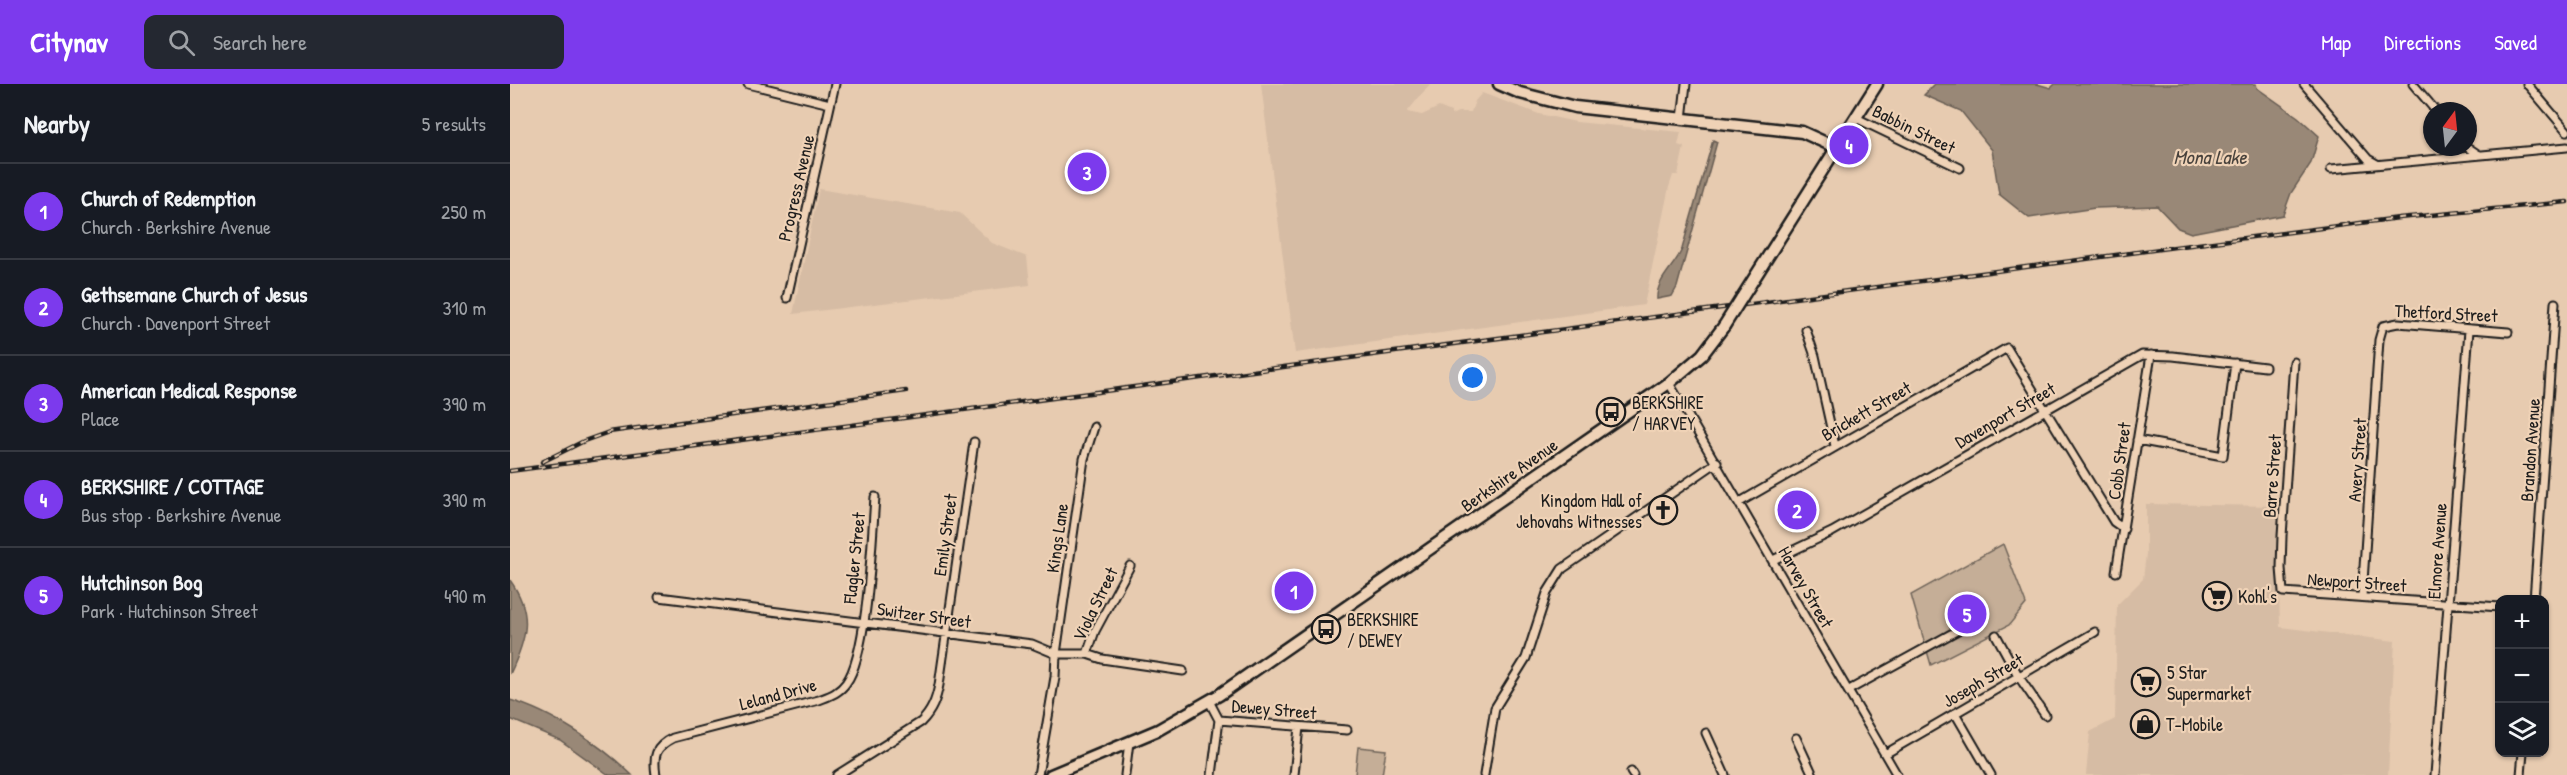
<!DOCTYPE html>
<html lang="en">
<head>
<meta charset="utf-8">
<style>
	:root { --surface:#171b24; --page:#242831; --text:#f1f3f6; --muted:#9ea1a6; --line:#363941; --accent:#7c3aed }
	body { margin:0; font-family:"Patrick Hand",sans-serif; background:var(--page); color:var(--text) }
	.controls { position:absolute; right:18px; bottom:18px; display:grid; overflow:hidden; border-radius:12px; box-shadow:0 2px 4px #0004 }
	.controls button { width:54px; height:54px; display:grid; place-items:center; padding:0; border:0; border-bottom:2px solid var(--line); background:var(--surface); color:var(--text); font:30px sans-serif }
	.compass { position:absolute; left:1913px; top:18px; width:54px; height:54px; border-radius:50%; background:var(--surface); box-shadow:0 2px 4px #0004; rotate:15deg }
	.you { position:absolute; left:963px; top:294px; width:21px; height:21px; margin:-15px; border:4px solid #fff; border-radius:50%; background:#1a73e8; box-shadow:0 0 0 9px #1a73e833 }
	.badge { display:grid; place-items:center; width:39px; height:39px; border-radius:50%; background:var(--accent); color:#fff; font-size:20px; font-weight:700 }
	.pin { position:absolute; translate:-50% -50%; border:3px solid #fff; box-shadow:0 2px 6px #0006 }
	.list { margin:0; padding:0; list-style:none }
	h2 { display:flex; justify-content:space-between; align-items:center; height:78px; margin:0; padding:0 24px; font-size:26px }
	h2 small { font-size:20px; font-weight:400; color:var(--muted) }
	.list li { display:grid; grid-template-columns:39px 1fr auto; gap:18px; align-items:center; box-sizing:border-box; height:96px; padding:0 24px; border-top:2px solid var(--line) }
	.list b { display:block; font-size:22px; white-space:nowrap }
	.list p { margin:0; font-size:20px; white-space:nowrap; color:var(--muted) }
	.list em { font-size:20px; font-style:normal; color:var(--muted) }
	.icon { flex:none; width:33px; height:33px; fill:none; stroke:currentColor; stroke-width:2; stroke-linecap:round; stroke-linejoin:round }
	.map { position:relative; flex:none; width:2057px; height:691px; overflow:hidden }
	header { display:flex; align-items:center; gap:36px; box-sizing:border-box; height:84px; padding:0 30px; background:var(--accent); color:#fff }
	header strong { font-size:28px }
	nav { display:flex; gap:33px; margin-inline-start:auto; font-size:21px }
	.search { width:420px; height:54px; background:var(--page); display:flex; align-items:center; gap:15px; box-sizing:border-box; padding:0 21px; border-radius:12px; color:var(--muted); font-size:22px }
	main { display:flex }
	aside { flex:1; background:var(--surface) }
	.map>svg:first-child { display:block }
	.built { fill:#d6bca4 }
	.green { fill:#c5ae97; stroke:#70655a; stroke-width:1.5 }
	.water { fill:#987; stroke:#675d53; stroke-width:1.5 }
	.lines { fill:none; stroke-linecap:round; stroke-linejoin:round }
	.street-casing { stroke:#1c1c1c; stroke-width:11 }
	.secondary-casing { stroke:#1c1c1c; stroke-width:15 }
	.street { stroke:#efd2b6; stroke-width:7 }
	.secondary { stroke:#efd2b6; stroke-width:10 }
	.rail-casing { stroke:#1c1c1c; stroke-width:4.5 }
	.rail { stroke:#efd2b6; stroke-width:2; stroke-dasharray:7; stroke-linecap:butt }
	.secondary-bridge-casing { stroke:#1c1c1c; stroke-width:15; stroke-linecap:butt }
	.secondary-bridge { stroke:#efd2b6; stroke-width:10 }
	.labels { text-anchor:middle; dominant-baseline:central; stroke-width:4.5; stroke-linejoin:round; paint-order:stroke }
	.street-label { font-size:18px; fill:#1c1c1c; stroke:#efd2b6 }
	.poi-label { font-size:18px; fill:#1c1c1c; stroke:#efd2b6; text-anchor:start }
	.water-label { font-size:20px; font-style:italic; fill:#48423c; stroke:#efd2b6 }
</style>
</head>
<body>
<header>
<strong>Citynav</strong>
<div class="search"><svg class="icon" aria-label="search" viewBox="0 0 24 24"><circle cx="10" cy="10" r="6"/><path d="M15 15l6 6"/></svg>Search here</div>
<nav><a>Map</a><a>Directions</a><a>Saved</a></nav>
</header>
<main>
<aside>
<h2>Nearby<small>5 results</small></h2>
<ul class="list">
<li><span class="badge">1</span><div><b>Church of Redemption</b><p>Church · Berkshire Avenue</p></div><em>250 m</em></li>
<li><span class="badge">2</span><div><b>Gethsemane Church of Jesus</b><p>Church · Davenport Street</p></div><em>310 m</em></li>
<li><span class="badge">3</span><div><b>American Medical Response</b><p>Place</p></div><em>390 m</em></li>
<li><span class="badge">4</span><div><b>BERKSHIRE / COTTAGE</b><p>Bus stop · Berkshire Avenue</p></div><em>390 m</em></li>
<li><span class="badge">5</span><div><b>Hutchinson Bog</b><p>Park · Hutchinson Street</p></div><em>490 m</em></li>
</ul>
</aside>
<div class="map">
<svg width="2057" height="691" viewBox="0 0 2057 691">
	<rect width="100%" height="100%" fill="#e7cbb0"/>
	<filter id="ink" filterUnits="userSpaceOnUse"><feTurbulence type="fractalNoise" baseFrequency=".0167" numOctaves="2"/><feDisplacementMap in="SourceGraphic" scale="12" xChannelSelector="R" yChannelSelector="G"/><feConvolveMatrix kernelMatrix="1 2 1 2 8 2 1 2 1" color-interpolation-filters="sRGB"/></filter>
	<g filter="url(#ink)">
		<!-- built -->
		<path class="built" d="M751 0H920L897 28 912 31 929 23 941 28V31L948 28H961L965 17 972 9 1029 30 1066 38 1171 48 1168 61 1174 63 1168 91H1163L1159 103 1134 221 785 269Z
			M309 105 450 129 482 159 517 173 520 201 283 230Z
			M1636 420 1767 422 1770 543 1885 557 1878 691H1576L1580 648 1605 635 1607 521 1633 495 1636 470Z"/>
		<!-- green -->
		<path class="green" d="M1493 460 1516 520 1499 541 1421 581 1401 511Z
			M848 663 876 666 872 691H845Z"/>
		<!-- water -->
		<path class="water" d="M1425 0H1527L1541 4 1545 0H1746L1747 4 1788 33 1809 52 1801 79 1781 109 1773 131 1681 149 1668 144 1647 122 1585 124 1519 134 1489 110 1482 66 1451 27 1414 11Z
			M1203 56 1207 58 1167 203 1162 212 1147 215C1146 195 1165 183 1172 165Z
			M0 496C24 530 17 554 0 590Z
			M0 616C42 628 91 661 122 691H99L50 656 0 635Z"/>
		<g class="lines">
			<!-- street casing -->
			<g class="street-casing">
				<path id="street" d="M238 0 320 20
					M1794 0 1858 75 1867 80
					M1903 0 1926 27
					M2017 0 2057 47
					M1346 34 1450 84
					M1172 35 1176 0
					M1957 63 1969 71
					M1821 85 2057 63
					M277 214 325 0
					M1296 246 1305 272 1325 362
					M1784 278 1772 452 1771 484 1773 508 1990 523
					M1159 299 1387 691
					M1627 356 1713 372 1725 279
					M1230 418 1497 264 1604 438 1614 445
					M1263 476 1322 448 1632 271 1663 272 1755 283
					M1606 488 1641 271
					M149 513 522 560 546 570H577L592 575 673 587
					M1852 513 1869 256 1873 242 1888 239 1998 248
					M2024 516 2045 219
					M1486 551 1509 593 1535 631
					M577 570 585 547 620 482
					M1339 606 1450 545
					M699 617 709 636 837 646
					M1445 629 1481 691
					M1196 649 1215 691
					M1286 654 1303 691
					M1375 670 1585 548
					M1121 688 1123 691
					M146 691C143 672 145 663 163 654L309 616C319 612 329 609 336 599 358 570 362 453 365 413
					M327 691 411 638C422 627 426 616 429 601L464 358
					M528 691 545 593 546 570 574 375 584 343
					M615 691 619 658
					M702 691 709 636
					M784 691 789 643
					M974 691 985 624 1016 574 1037 509 1052 485 1207 378
					M1925 691 1959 246
					M2011 691 2013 668"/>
			</g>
			<!-- secondary casing -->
			<g class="secondary-casing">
				<path id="secondary" d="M989 0 1010 9 1065 23 1292 48 1327 64
					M1231 215 1367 0
					M541 691 648 646 709 611 1159 299 1192 271 1214 242"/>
			</g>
			<!-- street -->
			<use href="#street" class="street"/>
			<!-- secondary -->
			<use href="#secondary" class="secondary"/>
			<!-- rail casing -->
			<g class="rail-casing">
				<path id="rail" d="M32 378 74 357 99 348 396 307
					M0 387 1665 163 1889 134 2057 118"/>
			</g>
			<!-- rail -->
			<use href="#rail" class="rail"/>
			<!-- secondary-bridge casing -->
			<g class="secondary-bridge-casing">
				<path id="secondary-bridge" d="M1214 242 1231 215"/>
			</g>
			<!-- secondary-bridge -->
			<use href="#secondary-bridge" class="secondary-bridge"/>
		</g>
	</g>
	<!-- icons -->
	<defs>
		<g id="bus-ring" transform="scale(1.5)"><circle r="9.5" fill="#efd2b6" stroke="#1c1c1c" stroke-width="1.5"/><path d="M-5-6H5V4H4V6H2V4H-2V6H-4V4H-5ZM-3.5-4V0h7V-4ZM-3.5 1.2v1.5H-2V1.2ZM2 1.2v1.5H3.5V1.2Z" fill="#1c1c1c"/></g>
		<g id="church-ring" transform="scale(1.5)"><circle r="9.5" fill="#efd2b6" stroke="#1c1c1c" stroke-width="1.5"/><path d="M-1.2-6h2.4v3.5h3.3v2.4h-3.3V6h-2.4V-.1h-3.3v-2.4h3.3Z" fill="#1c1c1c"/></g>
		<g id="supermarket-ring" transform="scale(1.5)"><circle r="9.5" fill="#efd2b6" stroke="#1c1c1c" stroke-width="1.5"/><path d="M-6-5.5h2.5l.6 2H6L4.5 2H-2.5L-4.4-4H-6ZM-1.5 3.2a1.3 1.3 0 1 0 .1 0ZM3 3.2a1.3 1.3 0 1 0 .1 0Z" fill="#1c1c1c"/></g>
		<g id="shop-ring" transform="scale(1.5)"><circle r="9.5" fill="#efd2b6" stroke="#1c1c1c" stroke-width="1.5"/><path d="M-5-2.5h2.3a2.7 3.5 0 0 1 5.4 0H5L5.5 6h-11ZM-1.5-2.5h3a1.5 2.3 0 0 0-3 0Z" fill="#1c1c1c"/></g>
	</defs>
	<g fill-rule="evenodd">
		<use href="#bus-ring" x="1101" y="328"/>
		<use href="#church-ring" x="1153" y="426"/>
		<use href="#supermarket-ring" x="1707" y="512"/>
		<use href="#bus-ring" x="816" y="545"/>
		<use href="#supermarket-ring" x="1636" y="598"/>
		<use href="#shop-ring" x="1635" y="640"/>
	</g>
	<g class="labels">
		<!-- street labels -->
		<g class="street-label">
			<text transform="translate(1404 45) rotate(26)">Babbin Street</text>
			<text transform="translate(286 104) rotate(-77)">Progress Avenue</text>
			<text transform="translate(1936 229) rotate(3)">Thetford Street</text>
			<text transform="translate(1356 327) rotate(-30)">Brickett Street</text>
			<text transform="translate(1495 331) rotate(-30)">Davenport Street</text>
			<text transform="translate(2020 366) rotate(-86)">Brandon Avenue</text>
			<text transform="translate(1847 376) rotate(-86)">Avery Street</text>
			<text transform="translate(1609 377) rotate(-82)">Cobb Street</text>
			<text transform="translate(999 391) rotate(-35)">Berkshire Avenue</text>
			<text transform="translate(1762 392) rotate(-86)">Barre Street</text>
			<text transform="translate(435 451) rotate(-82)">Emily Street</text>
			<text transform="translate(547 454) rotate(-82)">Kings Lane</text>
			<text transform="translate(1927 467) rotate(-86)">Elmore Avenue</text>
			<text transform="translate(344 474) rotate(-84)">Flagler Street</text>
			<text transform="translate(1847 498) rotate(4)">Newport Street</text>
			<text transform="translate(1296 503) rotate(60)">Harvey Street</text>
			<text transform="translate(585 520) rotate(-64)">Viola Street</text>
			<text transform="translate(414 531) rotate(8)">Switzer Street</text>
			<text transform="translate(1473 596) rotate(-30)">Joseph Street</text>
			<text transform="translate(268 610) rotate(-15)">Leland Drive</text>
			<text transform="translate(764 625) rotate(5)">Dewey Street</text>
		</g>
		<!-- poi labels -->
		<g class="poi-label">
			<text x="1122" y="318">BERKSHIRE<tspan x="1122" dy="21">/ HARVEY</tspan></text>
			<text x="1132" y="416" text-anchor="end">Kingdom Hall of<tspan x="1132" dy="21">Jehovahs Witnesses</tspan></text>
			<text x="1728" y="512">Kohl's</text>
			<text x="837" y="535">BERKSHIRE<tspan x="837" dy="21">/ DEWEY</tspan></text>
			<text x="1657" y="588">5 Star<tspan x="1657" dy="21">Supermarket</tspan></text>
			<text x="1656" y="640">T-Mobile</text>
		</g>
		<!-- water labels -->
		<g class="water-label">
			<text x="1700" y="72">Mona Lake</text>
		</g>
	</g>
</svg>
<div class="controls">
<button>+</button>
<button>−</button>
<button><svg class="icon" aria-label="layers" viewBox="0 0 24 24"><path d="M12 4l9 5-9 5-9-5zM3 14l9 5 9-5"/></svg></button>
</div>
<svg class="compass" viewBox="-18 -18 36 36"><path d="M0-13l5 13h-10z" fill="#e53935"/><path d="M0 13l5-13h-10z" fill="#9ea1a6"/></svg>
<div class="you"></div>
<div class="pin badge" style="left:784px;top:507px">1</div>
<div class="pin badge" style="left:1287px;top:426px">2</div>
<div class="pin badge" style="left:577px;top:88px">3</div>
<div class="pin badge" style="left:1339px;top:61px">4</div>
<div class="pin badge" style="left:1457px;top:530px">5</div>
</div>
</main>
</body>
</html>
